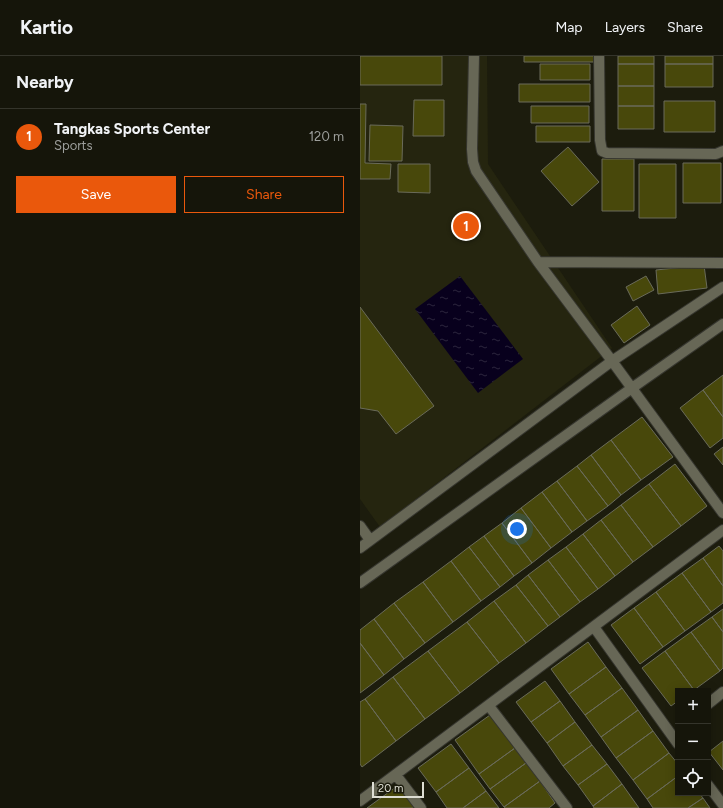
<!DOCTYPE html>
<html lang="en">
<head>
<meta charset="utf-8">
<style>
	:root { --surface:#15150a; --page:#1e1e13; --text:#f1f3f6; --muted:#9d9f9c; --line:#34342b; --accent:#ea580c }
	body { margin:0; font-family:Figtree,sans-serif; background:var(--page); color:var(--text) }
	.controls { position:absolute; right:12px; bottom:12px; display:grid; overflow:hidden; border-radius:0px; box-shadow:0 2px 10px #0003 }
	.controls button { width:36px; height:36px; display:grid; place-items:center; padding:0; border:0; border-bottom:1px solid var(--line); background:var(--surface); color:var(--text); font:20px sans-serif }
	.scale { position:absolute; left:12px; bottom:10px; width:52px; box-sizing:border-box; padding-left:4px; border:2px solid #deded4; border-top:0; font-size:11px; line-height:14px; white-space:nowrap; color:#deded4; -webkit-text-stroke:3px #1c1c0d; paint-order:stroke }
	.you { position:absolute; left:157px; top:473px; width:14px; height:14px; margin:-10px; border:3px solid #fff; border-radius:50%; background:#1a73e8; box-shadow:0 0 0 6px #1a73e833 }
	.badge { display:grid; place-items:center; width:26px; height:26px; border-radius:50%; background:var(--accent); color:#fff; font-size:13px; font-weight:700 }
	.pin { position:absolute; translate:-50% -50%; border:2px solid #fff; box-shadow:0 1px 4px #0006 }
	.list { margin:0; padding:0; list-style:none }
	h2 { display:flex; justify-content:space-between; align-items:center; height:52px; margin:0; padding:0 16px; font-size:17px }
	h2 small { font-size:13px; font-weight:400; color:var(--muted) }
	.list li { display:grid; grid-template-columns:26px 1fr auto; gap:12px; align-items:center; box-sizing:border-box; height:56px; padding:0 16px; border-top:1px solid var(--line) }
	.list b { display:block; font-size:15px; white-space:nowrap }
	.list p { margin:0; font-size:13px; white-space:nowrap; color:var(--muted) }
	.list em { font-size:13px; font-style:normal; color:var(--muted) }
	.actions { display:flex; gap:8px; padding:12px 16px }
	.actions a { flex:1; padding:9px 0; border:1px solid var(--accent); border-radius:0px; text-align:center; font-size:14px; color:var(--accent) }
	.actions .main { background:var(--accent); color:#fff }
	.icon { flex:none; width:22px; height:22px; fill:none; stroke:currentColor; stroke-width:2; stroke-linecap:round; stroke-linejoin:round }
	.map { position:relative; flex:none; width:363px; height:752px; overflow:hidden }
	header { display:flex; align-items:center; gap:24px; box-sizing:border-box; height:56px; padding:0 20px; background:var(--surface); border-bottom:1px solid var(--line) }
	header strong { font-size:19px }
	nav { display:flex; gap:22px; margin-inline-start:auto; font-size:14px }
	main { display:flex }
	aside { flex:1; background:var(--surface) }
	.map>svg:first-child { display:block }
	.built { fill:#25250f }
	.water { fill:url(#water-ripples) }
	.building { fill:#48480b; stroke:#6a6b5a }
	.lines { fill:none; stroke-linecap:round; stroke-linejoin:round }
	.minor-casing { stroke:#36362f; stroke-width:12 }
	.minor { stroke:#676756; stroke-width:10 }
</style>
</head>
<body>
<header>
<strong>Kartio</strong>
<nav><a>Map</a><a>Layers</a><a>Share</a></nav>
</header>
<main>
<aside>
<h2>Nearby<small></small></h2>
<ul class="list">
<li><span class="badge">1</span><div><b>Tangkas Sports Center</b><p>Sports</p></div><em>120 m</em></li>
</ul>
<div class="actions"><a class="main">Save</a><a>Share</a></div>
</aside>
<div class="map">
<svg width="363" height="752" viewBox="0 0 363 752">
	<defs>
		<pattern id="water-ripples" width="26" height="14" patternUnits="userSpaceOnUse"><rect width="26" height="14" fill="#08001d"/><path d="M2 4q2-2 4 0t4 0M15 11q2-2 4 0t4 0" fill="none" stroke="#2c253d"/></pattern>
	</defs>
	<rect width="100%" height="100%" fill="#1c1c0d"/>
	<!-- built -->
	<path class="built" d="M0 0H127L128 108 252 292 20 471 0 443Z"/>
	<!-- water -->
	<path class="water" d="M100 220 163 303 118 337 55 253Z"/>
	<!-- building -->
	<path class="building" d="M0 0H82V29H0Z
		M164 0H236V6H164Z
		M258 0H294V8H258Z
		M305 0H353V8H305Z
		M180 8H230V24H180Z
		M258 8H294V30H258Z
		M305 8H353V31H305Z
		M159 28H230V46H159Z
		M258 30H294V50H258Z
		M54 44H84V80H53Z
		M304 45H355V76H304Z
		M0 48H6L5 107 31 108 30 123H0Z
		M171 50H229V67H171Z
		M258 50H294V73H258Z
		M10 69 43 70 42 105H9Z
		M176 70H230V86H176Z
		M208 91 239 126 212 150 181 115Z
		M242 103H274V155H242Z
		M323 107H361V147H323Z
		M38 108H70V137L38 136Z
		M279 108H316V162H279Z
		M344 209 347 232 298 238 296 214Z
		M286 220 294 234 273 245 266 231Z
		M277 250 290 269 264 287 251 269Z
		M0 251 74 350 36 378 18 355 0 352Z
		M363 319V361L343 334Z
		M343 334 363 361V382L350 392 320 352Z
		M282 361 313 401 281 424 251 384Z
		M251 384 281 424 261 439 231 399Z
		M363 391V409L354 398Z
		M231 399 261 439 248 450 217 410Z
		M315 408 347 450 321 470 289 428Z
		M217 410 248 450 227 465 197 425Z
		M197 425 227 465 212 476 182 436Z
		M289 428 321 470 293 491 261 449Z
		M182 436 212 476 191 492 161 452Z
		M261 449 293 491 273 506 241 464Z
		M161 452 191 492 172 507 142 467Z
		M241 464 273 506 255 520 223 478Z
		M142 467 172 507 154 520 124 480Z
		M223 478 255 520 238 533 206 491Z
		M124 480 154 520 140 531 109 491Z
		M359 490 363 495V530L343 502Z
		M109 491 140 531 121 545 91 505Z
		M206 491 238 533 220 546 188 504Z
		M343 502 363 530V547L351 556 322 517Z
		M188 504 220 546 200 561 168 519Z
		M91 505 121 545 93 566 63 526Z
		M322 517 351 556 325 575 296 536Z
		M168 519 200 561 188 570 156 529Z
		M63 526 93 566 65 587 34 547Z
		M156 529 188 570 166 587 134 545Z
		M296 536 325 575 303 591 274 552Z
		M134 545 166 587 139 607 107 566Z
		M34 547 65 587 44 603 14 563Z
		M274 552 303 591 280 608 251 569Z
		M363 553V576L352 561Z
		M352 561 363 576V612L360 615 331 576Z
		M14 563 44 603 24 619 0 587V574Z
		M107 566 139 607 100 637 68 595Z
		M331 576 360 615 334 634 305 595Z
		M228 586 246 611 209 638 191 613Z
		M0 587 24 619 0 637Z
		M68 595 100 637 65 663 33 621Z
		M305 595 334 634 332 635H318V645L311 650 282 612Z
		M246 611 262 632 225 659 209 638Z
		M33 621 65 663 36 685 5 643Z
		M185 625 200 645 171 666 156 646Z
		M262 632 278 654 241 681 225 659Z
		M5 643 36 685 2 711 0 708V646Z
		M200 645 215 666 187 687 171 666Z
		M278 654 293 675 256 702 241 681Z
		M130 659 155 692 119 718 95 684Z
		M215 666 232 689 203 710 187 687Z
		M293 675 309 697 273 724 256 702Z
		M363 685V714L349 696Z
		M91 688 109 712 76 736 58 712Z
		M232 689 247 708 218 729 203 710Z
		M155 692 166 707 130 733 119 718Z
		M309 697 318 708V720L287 743 273 724Z
		M166 707 180 725 144 751 130 733Z
		M247 708 262 728 233 750 218 729Z
		M109 712 126 735 103 752H87L76 736Z
		M318 720V737H339L343 742 328 752H293L287 743Z
		M180 725 195 747 189 752H145L144 751Z
		M40 728 58 752H7Z
		M262 728 279 752H234L233 750Z
		M126 735 139 752H103Z
		M343 742 350 752H328Z"/>
	<g class="lines">
		<!-- minor casing -->
		<g class="minor-casing">
			<path id="minor" d="M114 0 112 93 113 106 116 115 178 206 252 305 363 457
				M239 0 240 84 242 95 247 97 356 98 363 95
				M178 206 363 207
				M0 470 10 484
				M0 492 252 305 363 231
				M0 527 272 332 363 268
				M234 571 318 688
				M348 648 363 636
				M129 650 207 752
				M36 719 61 752
				M348 729 363 749
				M0 745 363 474"/>
		</g>
		<!-- minor -->
		<use href="#minor" class="minor"/>
	</g>
</svg>
<div class="controls">
<button>+</button>
<button>−</button>
<button><svg class="icon" aria-label="locate" viewBox="0 0 24 24"><circle cx="12" cy="12" r="6"/><path d="M12 2v4M12 18v4M2 12h4M18 12h4"/></svg></button>
</div>
<div class="scale">20 m</div>
<div class="you"></div>
<div class="pin badge" style="left:106px;top:170px">1</div>
</div>
</main>
</body>
</html>
